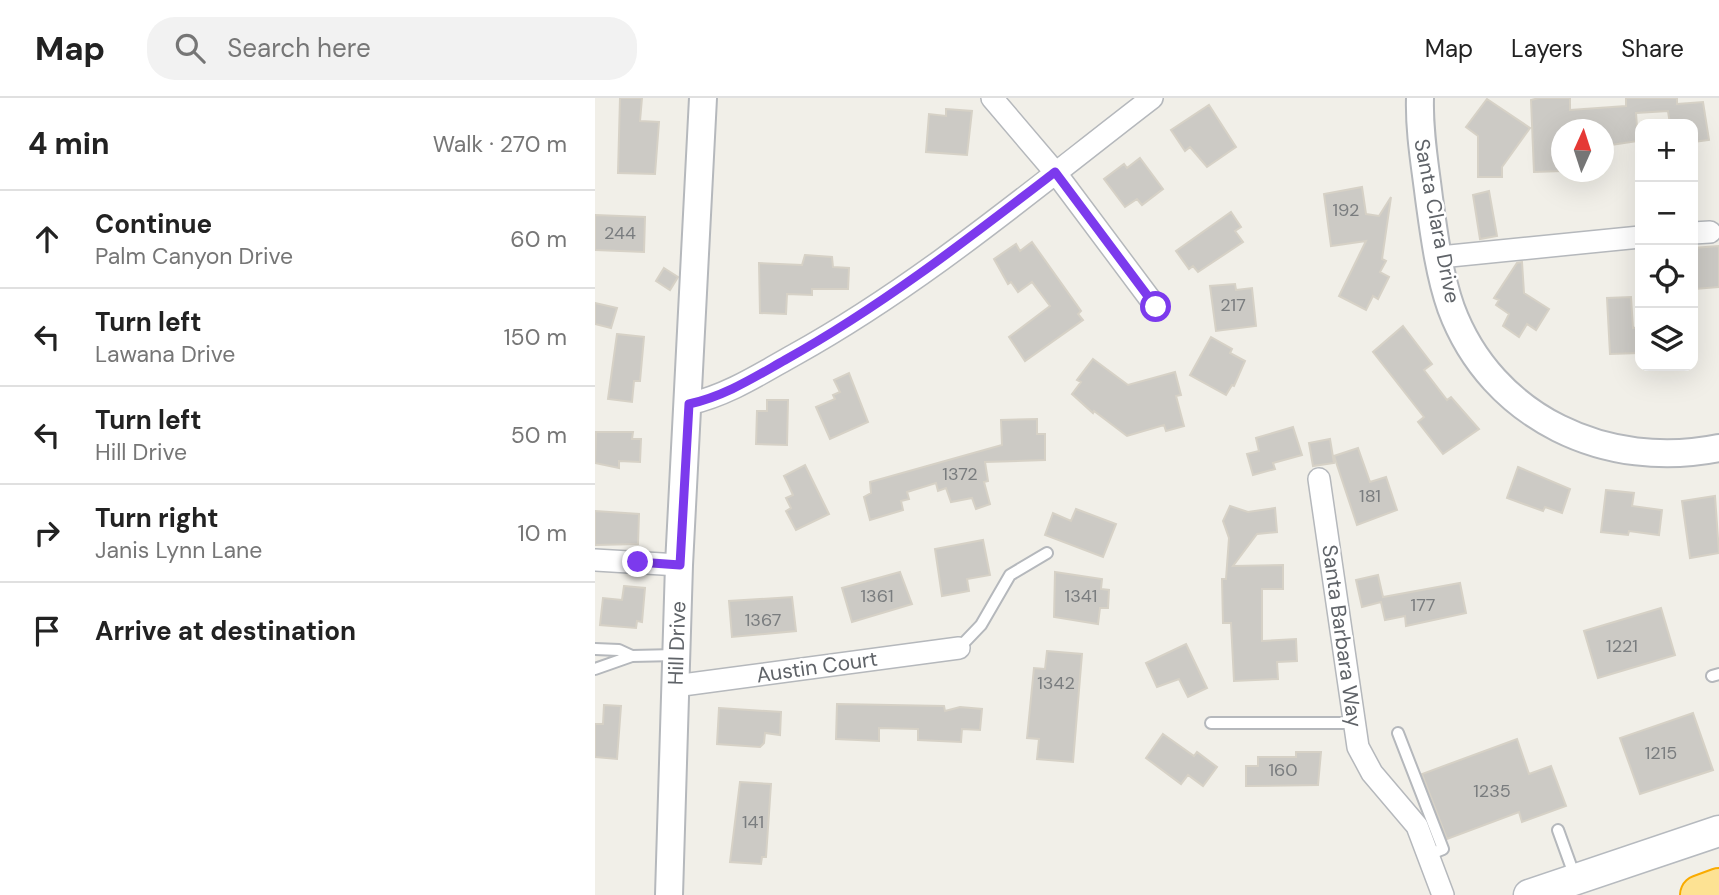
<!DOCTYPE html>
<html lang="en">
<head>
<meta charset="utf-8">
<style>
	:root { --surface:#fff; --page:#f2f2f2; --text:#222; --muted:#767676; --line:#e0e0e0 }
	body { margin:0; font-family:"DM Sans",sans-serif; background:var(--page); color:var(--text) }
	.controls { position:absolute; right:21px; top:21px; display:grid; overflow:hidden; border-radius:14px; box-shadow:0 7px 28px #0002 }
	.controls button { width:63px; height:63px; display:grid; place-items:center; padding:0; border:0; border-bottom:2px solid var(--line); background:var(--surface); color:var(--text); font:35px sans-serif }
	.compass { position:absolute; left:956px; top:21px; width:63px; height:63px; border-radius:50%; background:var(--surface); box-shadow:0 7px 28px #0002; rotate:3deg }
	.stop { position:absolute; width:21px; height:21px; margin:-16px; border:5px solid #7c3aed; border-radius:50%; background:#fff }
	.stop.end { background:#7c3aed; border-color:#fff; box-shadow:0 2px 7px #0008 }
	.list { margin:0; padding:0; list-style:none }
	h2 { display:flex; justify-content:space-between; align-items:center; height:91px; margin:0; padding:0 28px; font-size:30px }
	h2 small { font-size:23px; font-weight:400; color:var(--muted) }
	.list li { display:grid; grid-template-columns:46px 1fr auto; gap:21px; align-items:center; box-sizing:border-box; height:98px; padding:0 28px; border-top:2px solid var(--line) }
	.list b { display:block; font-size:26px; white-space:nowrap }
	.list p { margin:0; font-size:23px; white-space:nowrap; color:var(--muted) }
	.list em { font-size:23px; font-style:normal; color:var(--muted) }
	.icon { flex:none; width:38px; height:38px; fill:none; stroke:currentColor; stroke-width:2; stroke-linecap:round; stroke-linejoin:round }
	.map { position:relative; flex:none; width:1124px; height:797px; overflow:hidden }
	header { display:flex; align-items:center; gap:42px; box-sizing:border-box; height:98px; padding:0 35px; background:var(--surface); border-bottom:2px solid var(--line) }
	header strong { font-size:33px }
	nav { display:flex; gap:38px; margin-inline-start:auto; font-size:24px }
	.search { width:490px; height:63px; background:var(--page); display:flex; align-items:center; gap:18px; box-sizing:border-box; padding:0 24px; border-radius:28px; color:var(--muted); font-size:26px }
	main { display:flex }
	aside { flex:1; background:var(--surface) }
	.map>svg:first-child { display:block }
	.building { fill:#cccac5; stroke:#d6d1c6; stroke-width:2 }
	.lines { fill:none; stroke-linecap:round; stroke-linejoin:round }
	.service-casing { stroke:#b5b8bc; stroke-width:14 }
	.minor-casing { stroke:#b5b8bc; stroke-width:24 }
	.tertiary-casing { stroke:#b5b8bc; stroke-width:30 }
	.secondary-casing { stroke:#b6babf; stroke-width:33 }
	.motorway-casing { stroke:#f9ab00; stroke-width:42 }
	.service { stroke:#fff; stroke-width:10 }
	.minor { stroke:#fff; stroke-width:21 }
	.tertiary { stroke:#fff; stroke-width:26 }
	.secondary { stroke:#fff; stroke-width:30 }
	.motorway { stroke:#fde293; stroke-width:38 }
	.route { stroke:#7c3aed; stroke-width:9 }
	.labels { text-anchor:middle; dominant-baseline:central; stroke-width:5; stroke-linejoin:round; paint-order:stroke }
	.number-label { font-size:18px; fill:#7a7d7f }
	.street-label { font-size:21px; fill:#5f6368; stroke:#fff }
</style>
</head>
<body>
<header>
<strong>Map</strong>
<div class="search"><svg class="icon" aria-label="search" viewBox="0 0 24 24"><circle cx="10" cy="10" r="6"/><path d="M15 15l6 6"/></svg>Search here</div>
<nav><a>Map</a><a>Layers</a><a>Share</a></nav>
</header>
<main>
<aside>
<h2>4 min<small>Walk · 270 m</small></h2>
<ul class="list">
<li><svg class="icon" aria-label="ahead" viewBox="0 0 24 24"><path d="M12 20V5M6 11l6-6 6 6"/></svg><div><b>Continue</b><p>Palm Canyon Drive</p></div><em>60 m</em></li>
<li><svg class="icon" aria-label="left" viewBox="0 0 24 24"><path d="M17 20v-9H6M10 6l-5 5 5 5"/></svg><div><b>Turn left</b><p>Lawana Drive</p></div><em>150 m</em></li>
<li><svg class="icon" aria-label="left" viewBox="0 0 24 24"><path d="M17 20v-9H6M10 6l-5 5 5 5"/></svg><div><b>Turn left</b><p>Hill Drive</p></div><em>50 m</em></li>
<li><svg class="icon" aria-label="right" viewBox="0 0 24 24"><path d="M7 20v-9h11M14 6l5 5-5 5"/></svg><div><b>Turn right</b><p>Janis Lynn Lane</p></div><em>10 m</em></li>
<li><svg class="icon" aria-label="arrive" viewBox="0 0 24 24"><path d="M6 21V4h12l-3 4 3 4H6"/></svg><div><b>Arrive at destination</b></div></li>
</ul>
</aside>
<div class="map">
<svg width="1124" height="797" viewBox="0 0 1124 797">
	<rect width="100%" height="100%" fill="#f1efe8"/>
	<!-- building -->
	<path class="building" d="M25 0H47L45 23 64 24 60 76 23 75Z
		M944 0H975V12L1031 8V0H1082V6L1108 4 1114 42 1098 44V26H1075L1073 13 1041 15 1043 43 1009 48V32H967V73L939 74 936 2Z
		M892 1 935 30 907 69V79H883V38L871 29Z
		M614 7 641 49 612 69 595 49 590 53 576 32Z
		M351 11 377 13 372 57 331 54 334 16 351 18Z
		M545 60 568 91 547 107 542 101 530 109 509 81 529 66 532 70Z
		M767 89 771 116 784 118 796 99 787 161 791 163 785 174 794 179 783 201 778 198 771 212 744 198 771 143 736 148 729 96Z
		M894 93 902 138 885 141 878 97Z
		M636 114 646 129 640 133 648 144 603 174 598 168 594 171 581 153Z
		M0 117 50 119 49 154 0 152Z
		M437 144 486 213 483 216 488 222 430 263 414 239 455 208 437 184 423 194 416 184 413 186 399 161 421 146 425 153Z
		M1124 148V189L1100 191 1098 150Z
		M210 157 237 159 238 169 254 170 253 191H217V197L192 196 191 216 165 215 164 165 207 167Z
		M927 164 929 195 954 211 941 232 932 226 924 239 908 228 914 216 901 207 904 202 899 200 922 165Z
		M69 170 83 179 75 192 61 183Z
		M640 186 641 192 657 190 661 228 621 233 615 188Z
		M1036 199 1038 230 1045 229V255L1015 256 1012 200Z
		M0 205 22 210 16 230 0 226Z
		M808 228 837 266 829 272 852 302 856 299 884 331 848 356 823 324 829 319 778 254Z
		M22 236 49 239 45 283H39L37 304 13 301Z
		M616 239 637 251 635 255 650 263 639 288 637 287 631 297 595 277Z
		M498 261 533 287 580 274 586 297 581 298 589 328 571 333 569 327 532 338 499 313 498 315 477 296 486 284 482 282Z
		M254 275 273 324 235 341 221 309 240 301 238 297 245 294 239 282Z
		M172 302H193L192 347 161 346 162 313H172Z
		M442 321V336H450V362L390 364 393 383 389 384 395 406 381 411 377 400 356 404 351 390 343 393 341 385 312 394 314 401 306 403 308 412 275 422 269 399 276 395 275 384 407 347 406 322Z
		M698 329 707 357 678 365 680 371 658 377 652 356 664 353 661 340Z
		M1 334H38L37 341H46L45 364 24 363V370L0 365Z
		M735 341 739 365 718 368 714 345Z
		M763 350 775 384 791 379 802 412 762 427 739 358Z
		M210 367 234 416 201 432 191 413 196 410 191 400 198 397 189 378Z
		M923 369 975 391 967 415 950 409 948 413 912 400Z
		M1011 392 1039 395 1037 408 1067 412 1064 437 1034 433 1033 437 1006 434Z
		M1120 398 1124 455 1095 460 1087 403Z
		M635 408 653 414 680 410 682 434 662 436 638 468 688 467V491H667V543L701 541 702 563 682 564 683 581 639 583 636 525H628L627 481H631L634 440 628 423Z
		M481 411 521 426 508 459 450 437 458 415 476 423Z
		M0 413 44 416 43 446 0 447Z
		M388 442 395 477 372 481 374 493 347 498 340 451Z
		M305 474 317 506 257 524 247 490Z
		M460 474 507 481 506 491 514 492 513 510H505L503 526 459 519Z
		M783 477 788 499 865 485 871 515 811 528 810 518 790 522 786 504 767 509 761 482Z
		M29 488 50 490 47 524 42 523 41 530 5 527 8 500 27 502Z
		M197 499 201 533 137 539 134 503Z
		M1066 510 1080 557 1003 580 989 533Z
		M591 546 612 590 593 599 584 581 562 589 551 565Z
		M452 553 487 556 478 664 442 661 444 641 432 640 439 570 450 571Z
		M242 606 349 608 350 613 365 609 387 611 385 632 367 631 366 644 323 642V631L284 630V643L241 641Z
		M9 607 26 608 22 661 0 659V626H8Z
		M124 610 186 614 185 637 170 635 169 645 165 649 122 646Z
		M1098 615 1118 672 1045 696 1025 640Z
		M568 636 599 658 602 654 622 669 608 688 593 677 586 686 551 660Z
		M922 641 934 676 956 668 971 708 927 724 924 714 852 741 827 676Z
		M701 654H726L723 687 651 688V668H663V659H701Z
		M145 684 176 686 171 759H167L166 766 135 764Z"/>
	<g class="lines">
		<!-- service casing -->
		<g class="service-casing">
			<path id="service" d="M364 550 386 527 415 477 452 455
				M0 551 24 552 37 558
				M0 571 37 558 81 557
				M1117 578 1124 576
				M616 625H758
				M803 635 848 751 833 757
				M963 732 980 779"/>
		</g>
		<!-- minor casing -->
		<g class="minor-casing">
			<path id="minor" d="M397 0 460 74 561 209
				M1098 135 1115 134
				M845 159 1045 139
				M94 306C133 297 165 276 199 257 327 186 441 89 557 0
				M724 381 763 649 777 675 822 728 848 797
				M0 462 84 467
				M80 588 364 550"/>
		</g>
		<!-- tertiary casing -->
		<g class="tertiary-casing">
			<path id="tertiary" d="M825 0C824 34 830 67 834 100 839 136 844 176 856 210 897 321 1013 373 1124 350
				M74 797 84 467 108 0"/>
		</g>
		<!-- secondary casing -->
		<g class="secondary-casing">
			<path id="secondary" d="M934 797 1124 733"/>
		</g>
		<!-- motorway casing -->
		<g class="motorway-casing">
			<path id="motorway" d="M1105 797 1124 790"/>
		</g>
		<!-- service -->
		<use href="#service" class="service"/>
		<!-- minor -->
		<use href="#minor" class="minor"/>
		<!-- tertiary -->
		<use href="#tertiary" class="tertiary"/>
		<!-- secondary -->
		<use href="#secondary" class="secondary"/>
		<!-- motorway -->
		<use href="#motorway" class="motorway"/>
	</g>
	<g class="lines">
		<!-- route -->
		<path class="route" d="M43 464 85 467 94 306C130 298 158 280 190 262 287 208 373 141 460 74L561 209"/>
	</g>
	<g class="labels">
		<!-- number labels -->
		<g class="number-label">
			<text x="751" y="112">192</text>
			<text x="25" y="135">244</text>
			<text x="638" y="207">217</text>
			<text x="365" y="376">1372</text>
			<text x="775" y="398">181</text>
			<text x="282" y="498">1361</text>
			<text x="486" y="498">1341</text>
			<text x="828" y="507">177</text>
			<text x="168" y="522">1367</text>
			<text x="1027" y="548">1221</text>
			<text x="461" y="585">1342</text>
			<text x="1066" y="655">1215</text>
			<text x="688" y="672">160</text>
			<text x="897" y="693">1235</text>
			<text x="158" y="724">141</text>
		</g>
		<!-- street labels -->
		<g class="street-label">
			<text transform="translate(842 123) rotate(79)">Santa Clara Drive</text>
			<text transform="translate(747 538) rotate(82)">Santa Barbara Way</text>
			<text transform="translate(82 545) rotate(-88)">Hill Drive</text>
			<text transform="translate(222 569) rotate(-8)">Austin Court</text>
		</g>
	</g>
</svg>
<div class="controls">
<button>+</button>
<button>−</button>
<button><svg class="icon" aria-label="locate" viewBox="0 0 24 24"><circle cx="12" cy="12" r="6"/><path d="M12 2v4M12 18v4M2 12h4M18 12h4"/></svg></button>
<button><svg class="icon" aria-label="layers" viewBox="0 0 24 24"><path d="M12 4l9 5-9 5-9-5zM3 14l9 5 9-5"/></svg></button>
</div>
<svg class="compass" viewBox="-18 -18 36 36"><path d="M0-13l5 13h-10z" fill="#e53935"/><path d="M0 13l5-13h-10z" fill="#767676"/></svg>
<div class="stop" style="left:561px;top:209px"></div>
<div class="stop end" style="left:43px;top:464px"></div>
</div>
</main>
</body>
</html>
